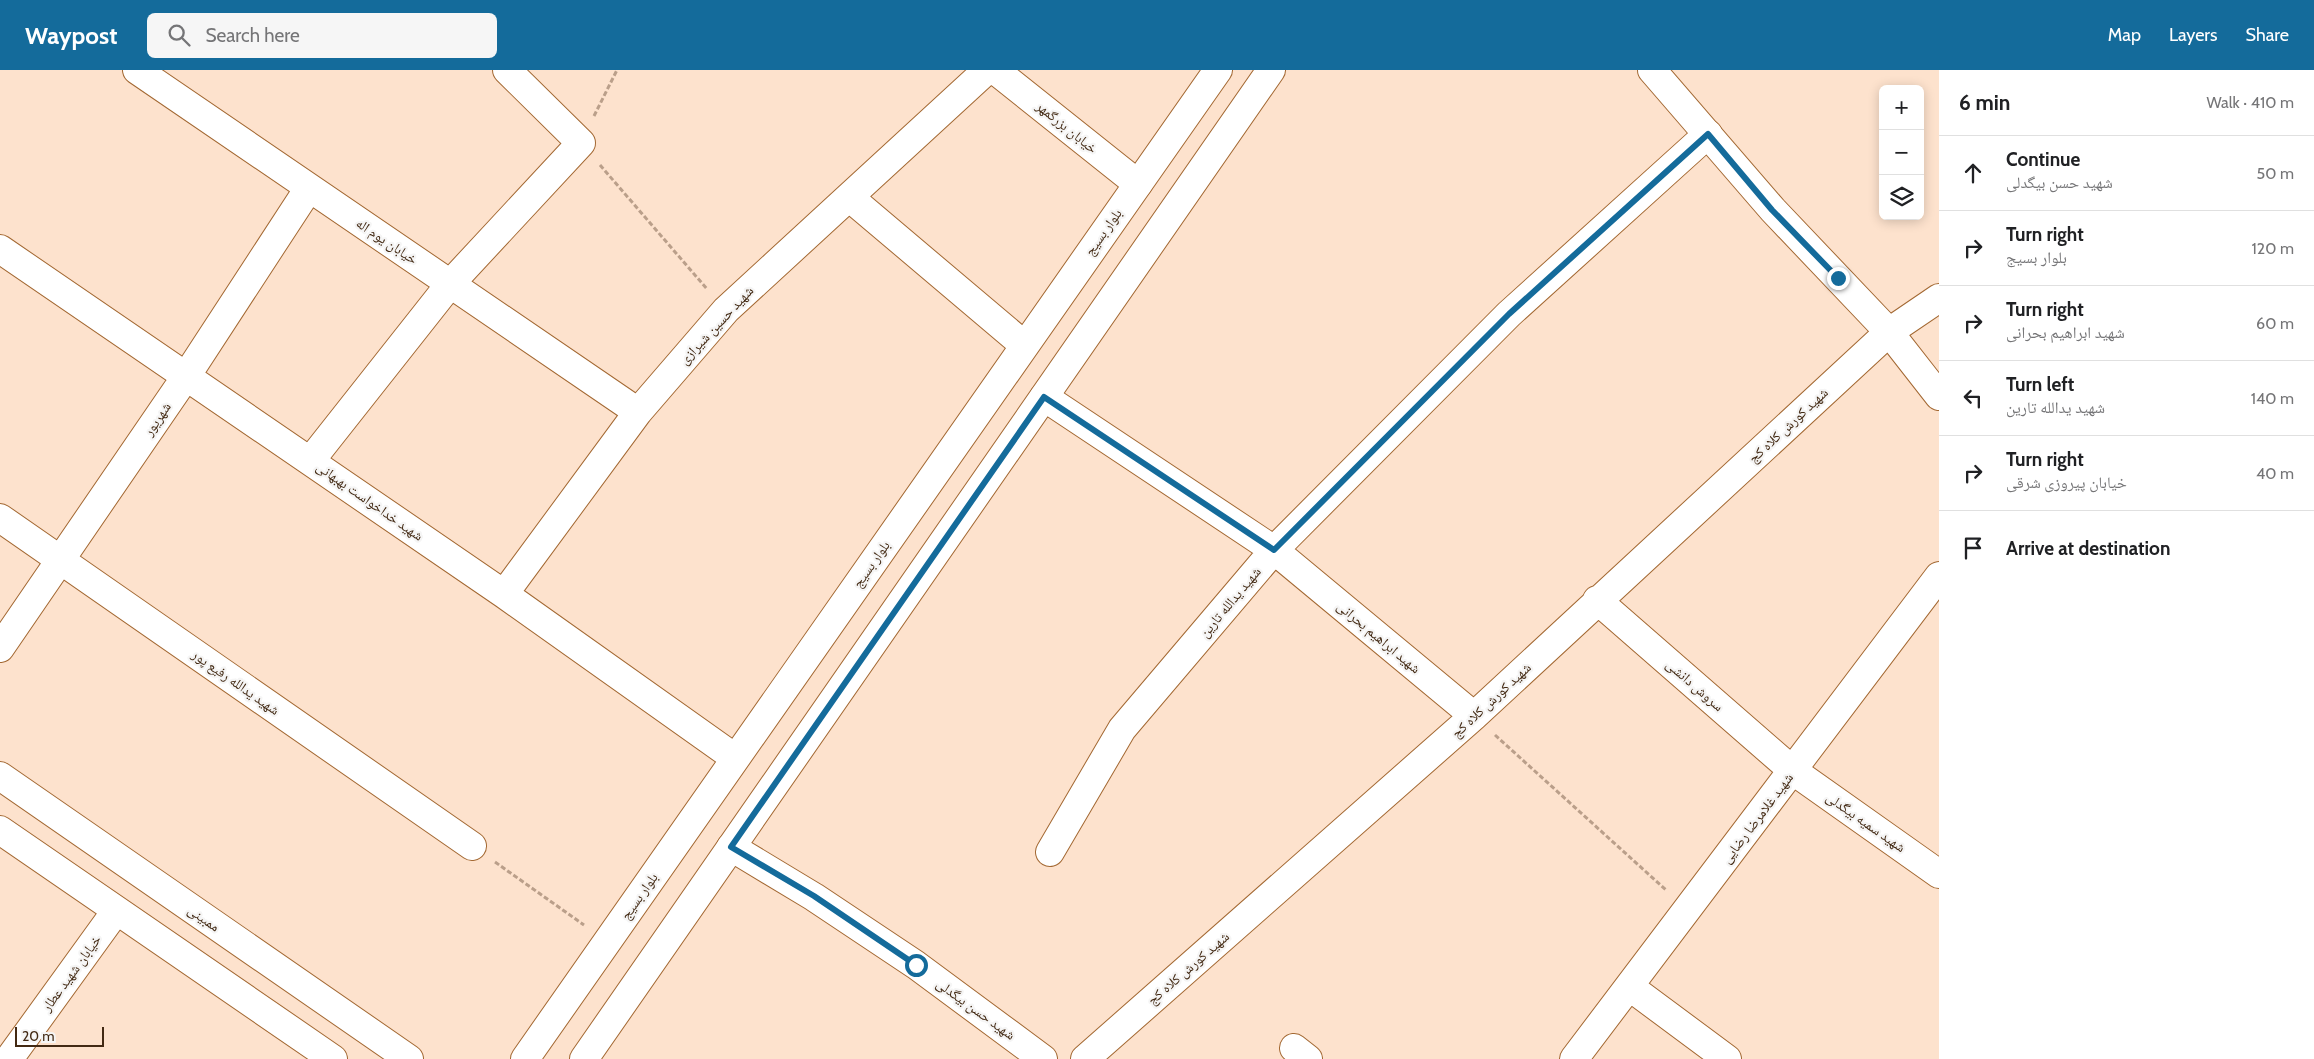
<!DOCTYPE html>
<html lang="en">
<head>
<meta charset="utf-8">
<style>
	:root { --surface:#fff; --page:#f6f6f6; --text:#202124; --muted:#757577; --line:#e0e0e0; --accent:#146b9b }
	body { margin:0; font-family:Cabin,"Noto Naskh Arabic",sans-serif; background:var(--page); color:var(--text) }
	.controls { position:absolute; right:15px; top:15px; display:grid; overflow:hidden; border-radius:8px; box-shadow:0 2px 12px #0003 }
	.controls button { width:45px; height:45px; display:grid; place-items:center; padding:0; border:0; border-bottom:1px solid var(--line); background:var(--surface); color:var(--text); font:25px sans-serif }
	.scale { position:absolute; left:15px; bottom:12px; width:89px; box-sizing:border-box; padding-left:5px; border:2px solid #422913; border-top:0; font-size:14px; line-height:18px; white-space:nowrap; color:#422913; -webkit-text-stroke:4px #f5f5f5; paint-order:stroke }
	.stop { position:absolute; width:15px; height:15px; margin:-11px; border:4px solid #146b9b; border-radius:50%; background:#fff }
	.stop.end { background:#146b9b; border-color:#fff; box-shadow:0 1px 5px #0008 }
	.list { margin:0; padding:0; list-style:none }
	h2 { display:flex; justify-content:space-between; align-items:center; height:65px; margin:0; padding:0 20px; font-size:21px }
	h2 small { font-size:16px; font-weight:400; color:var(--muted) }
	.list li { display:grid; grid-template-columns:32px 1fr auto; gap:15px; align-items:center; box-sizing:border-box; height:75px; padding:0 20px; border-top:1px solid var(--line) }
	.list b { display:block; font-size:19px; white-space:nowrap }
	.list p { margin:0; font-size:16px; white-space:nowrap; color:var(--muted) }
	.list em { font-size:16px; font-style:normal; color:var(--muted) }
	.icon { flex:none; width:28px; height:28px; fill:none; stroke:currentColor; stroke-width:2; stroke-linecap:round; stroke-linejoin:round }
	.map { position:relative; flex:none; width:1939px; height:989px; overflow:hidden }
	header { display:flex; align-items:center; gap:30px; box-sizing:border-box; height:70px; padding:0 25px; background:var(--accent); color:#fff }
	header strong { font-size:24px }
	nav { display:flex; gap:28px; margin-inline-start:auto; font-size:18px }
	.search { width:350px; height:45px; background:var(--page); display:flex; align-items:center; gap:12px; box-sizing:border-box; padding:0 18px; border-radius:8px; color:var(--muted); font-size:19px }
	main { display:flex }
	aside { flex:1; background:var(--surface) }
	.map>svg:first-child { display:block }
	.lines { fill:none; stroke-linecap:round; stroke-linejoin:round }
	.street-casing { stroke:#a36832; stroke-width:30 }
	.secondary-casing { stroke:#a36832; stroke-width:30 }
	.path { stroke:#ba9f8a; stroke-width:3; stroke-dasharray:5 2.5; stroke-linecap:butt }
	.street { stroke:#fff; stroke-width:28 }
	.secondary { stroke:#fff; stroke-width:28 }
	.route { stroke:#146b9b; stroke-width:6 }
	.labels { text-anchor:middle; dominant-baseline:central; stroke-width:4.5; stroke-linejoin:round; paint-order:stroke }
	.street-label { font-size:14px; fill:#422913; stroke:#f5f5f5 }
</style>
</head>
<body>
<header>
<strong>Waypost</strong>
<div class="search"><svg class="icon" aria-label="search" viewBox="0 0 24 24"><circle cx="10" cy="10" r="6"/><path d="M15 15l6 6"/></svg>Search here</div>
<nav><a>Map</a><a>Layers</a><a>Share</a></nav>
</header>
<main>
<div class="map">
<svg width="1939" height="989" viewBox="0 0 1939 989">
	<rect width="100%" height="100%" fill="#fde2cd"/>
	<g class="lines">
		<!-- street casing -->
		<g class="street-casing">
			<path id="street" d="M137 0 638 342
				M995 0 1138 114
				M849 127 1024 275
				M0 179 504 524 735 688
				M1044 327 1274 480 1474 646
				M311 390 450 214 581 73 507 0
				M0 448 472 776
				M504 524 638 342 726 240 987 0
				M1597 530 1792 700 1939 804
				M0 578 187 305 309 118
				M731 777 814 827 916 895 1043 989
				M1050 782 1122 659 1274 480 1509 244 1708 64
				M1294 978 1308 989
				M9 989 116 841
				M1085 989 1474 646 1889 262 1939 228"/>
		</g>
		<!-- secondary casing -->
		<g class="secondary-casing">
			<path id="secondary" d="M1652 0 1773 140 1889 262 1939 326
				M0 706 409 989
				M0 760 333 989
				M1630 917 1727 989
				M525 989 1218 0
				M584 989 1271 0
				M1574 989 1939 506"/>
		</g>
		<!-- path -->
		<path class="path" d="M594 46 617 0
			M600 95 707 219
			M1495 665 1666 820
			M495 792 584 855"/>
		<!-- street -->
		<use href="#street" class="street"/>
		<!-- secondary -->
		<use href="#secondary" class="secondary"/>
	</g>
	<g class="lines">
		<!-- route -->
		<path class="route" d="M916 895 814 826 731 777 1044 327 1274 480 1509 244 1708 64 1772 140 1838 208"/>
	</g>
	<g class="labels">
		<!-- street labels -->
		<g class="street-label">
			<text transform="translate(1067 57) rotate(39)">خیابان بزرگمهر</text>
			<text transform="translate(1103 162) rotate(-55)">بلوار بسیج</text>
			<text transform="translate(387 171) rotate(34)">خیابان یوم اله</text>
			<text transform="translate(716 255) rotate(-47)">شهید حسین شیرازی</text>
			<text transform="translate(157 349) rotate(-56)">شهریور</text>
			<text transform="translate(1788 355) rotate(-43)">شهید کورش کلاه کج</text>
			<text transform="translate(370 431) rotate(35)">شهید خداخواست بهبهانی</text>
			<text transform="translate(871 494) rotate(-55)">بلوار بسیج</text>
			<text transform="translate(1230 532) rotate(-50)">شهید یدالله تارین</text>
			<text transform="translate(1379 567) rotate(40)">شهید ابراهیم بحرانی</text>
			<text transform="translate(236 612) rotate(35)">شهید یدالله رفیع پور</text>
			<text transform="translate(1695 615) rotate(41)">سروش دانشی</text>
			<text transform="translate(1491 630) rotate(-43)">شهید کورش کلاه کج</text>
			<text transform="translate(1757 748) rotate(-53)">شهید غلامرضا رضایی</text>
			<text transform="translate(1866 752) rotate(35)">شهید سمیه بیگدلی</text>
			<text transform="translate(639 826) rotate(-55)">بلوار بسیج</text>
			<text transform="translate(204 848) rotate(35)">ممبینی</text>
			<text transform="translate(1188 898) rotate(-41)">شهید کورش کلاه کج</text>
			<text transform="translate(71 903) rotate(-54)">خیابان شهید عطار</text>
			<text transform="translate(976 939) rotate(36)">شهید حسن بیگدلی</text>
		</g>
	</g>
</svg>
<div class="controls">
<button>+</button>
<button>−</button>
<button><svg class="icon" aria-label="layers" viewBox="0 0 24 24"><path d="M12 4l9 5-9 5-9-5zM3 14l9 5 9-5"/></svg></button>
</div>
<div class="scale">20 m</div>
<div class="stop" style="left:916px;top:895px"></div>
<div class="stop end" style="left:1838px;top:208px"></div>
</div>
<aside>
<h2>6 min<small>Walk · 410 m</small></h2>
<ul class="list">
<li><svg class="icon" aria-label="ahead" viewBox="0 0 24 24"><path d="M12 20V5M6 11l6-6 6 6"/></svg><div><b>Continue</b><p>شهید حسن بیگدلی</p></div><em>50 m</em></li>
<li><svg class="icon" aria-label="right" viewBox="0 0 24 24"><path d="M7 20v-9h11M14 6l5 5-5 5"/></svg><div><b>Turn right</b><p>بلوار بسیج</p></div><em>120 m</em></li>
<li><svg class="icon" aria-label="right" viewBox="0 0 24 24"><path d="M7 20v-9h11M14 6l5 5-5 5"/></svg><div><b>Turn right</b><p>شهید ابراهیم بحرانی</p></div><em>60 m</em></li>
<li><svg class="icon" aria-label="left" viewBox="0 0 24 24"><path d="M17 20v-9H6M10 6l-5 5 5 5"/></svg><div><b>Turn left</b><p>شهید یدالله تارین</p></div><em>140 m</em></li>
<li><svg class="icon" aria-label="right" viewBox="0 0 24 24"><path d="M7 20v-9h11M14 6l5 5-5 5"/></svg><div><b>Turn right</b><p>خیابان پیروزی شرقی</p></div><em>40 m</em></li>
<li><svg class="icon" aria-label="arrive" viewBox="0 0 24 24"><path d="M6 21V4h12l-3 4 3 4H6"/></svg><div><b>Arrive at destination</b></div></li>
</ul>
</aside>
</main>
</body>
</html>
